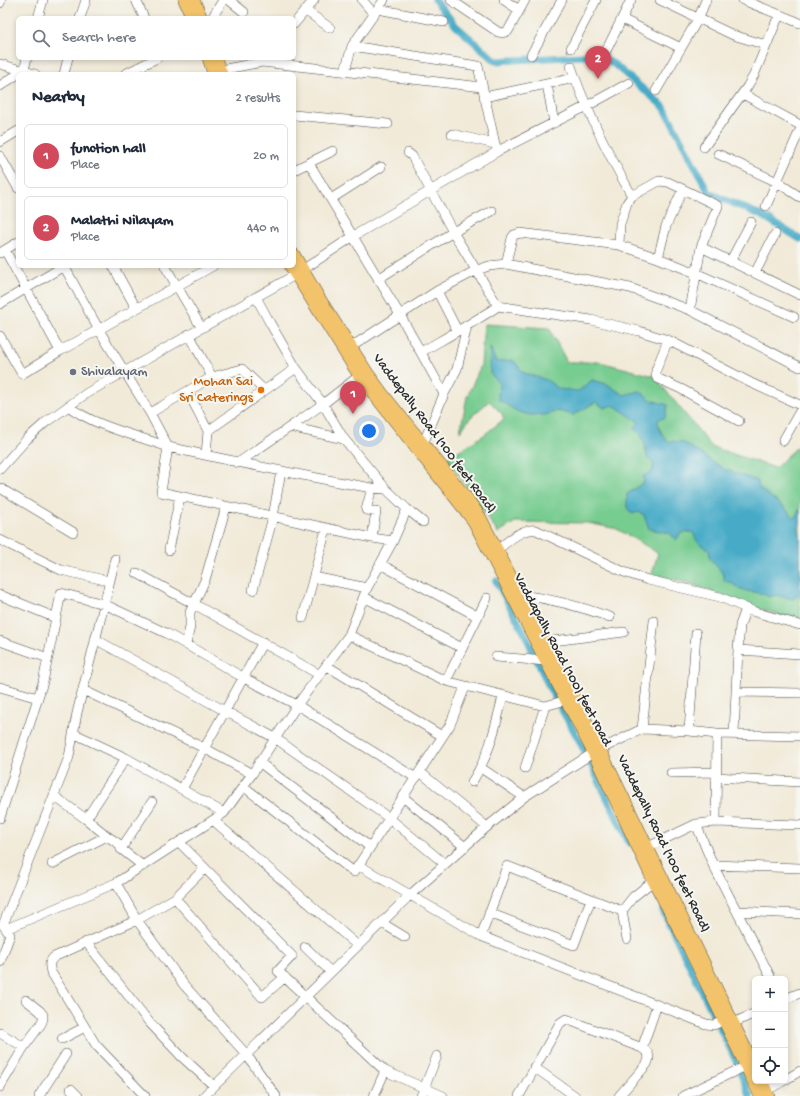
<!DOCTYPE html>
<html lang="en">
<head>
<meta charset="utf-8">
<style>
	:root { --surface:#fff; --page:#f6f6f7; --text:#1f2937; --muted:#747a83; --line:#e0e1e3; --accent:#d1495b }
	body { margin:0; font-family:"Gochi Hand",sans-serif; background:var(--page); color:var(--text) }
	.controls { position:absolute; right:12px; bottom:12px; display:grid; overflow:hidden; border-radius:6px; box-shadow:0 2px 6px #0003 }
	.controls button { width:36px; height:36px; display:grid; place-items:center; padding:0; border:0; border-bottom:1px solid var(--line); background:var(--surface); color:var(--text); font:20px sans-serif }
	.you { position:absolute; left:369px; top:431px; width:14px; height:14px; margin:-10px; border:3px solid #fff; border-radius:50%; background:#1a73e8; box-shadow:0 0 0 6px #1a73e833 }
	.badge { display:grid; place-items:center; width:26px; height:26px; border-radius:50%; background:var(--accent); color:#fff; font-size:13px; font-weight:700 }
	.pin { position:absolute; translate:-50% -33px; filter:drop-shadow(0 1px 2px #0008) }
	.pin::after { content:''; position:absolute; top:21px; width:14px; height:12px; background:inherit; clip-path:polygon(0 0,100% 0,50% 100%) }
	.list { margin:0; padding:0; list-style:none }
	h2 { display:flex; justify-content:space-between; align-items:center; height:52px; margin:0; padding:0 16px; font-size:17px }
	h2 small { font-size:13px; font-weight:400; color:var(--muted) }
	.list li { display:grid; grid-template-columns:26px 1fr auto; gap:12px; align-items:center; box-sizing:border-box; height:64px; margin:0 8px 8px; padding:0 8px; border:1px solid var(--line); border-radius:6px }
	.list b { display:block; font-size:15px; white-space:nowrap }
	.list p { margin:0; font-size:13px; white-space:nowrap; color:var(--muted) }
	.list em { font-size:13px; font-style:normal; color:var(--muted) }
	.icon { flex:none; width:22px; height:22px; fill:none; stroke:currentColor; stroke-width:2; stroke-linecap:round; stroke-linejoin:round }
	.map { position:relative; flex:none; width:800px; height:1096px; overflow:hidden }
	.search { position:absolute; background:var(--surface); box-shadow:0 2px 6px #0003; left:16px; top:16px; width:280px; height:44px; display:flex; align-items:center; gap:10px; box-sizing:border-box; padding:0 14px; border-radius:6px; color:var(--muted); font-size:15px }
	.panel { position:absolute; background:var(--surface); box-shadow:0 2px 6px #0003; left:16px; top:72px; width:280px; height:196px; border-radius:6px }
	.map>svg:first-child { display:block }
	.green { fill:#77cc90; stroke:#517c5e }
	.water { fill:#47abc7; stroke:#396b79 }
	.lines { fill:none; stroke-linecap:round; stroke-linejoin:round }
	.canal { stroke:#47abc7; stroke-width:7 }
	.minor-casing { stroke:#494845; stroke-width:10 }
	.major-casing { stroke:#494845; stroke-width:12 }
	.minor { stroke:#fff; stroke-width:9 }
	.major { stroke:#f2c36a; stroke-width:11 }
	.worship-dot { fill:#6b7280; stroke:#f6f6f2; stroke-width:1.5 }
	.food-dot { fill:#e8710a; stroke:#f6f6f2; stroke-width:1.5 }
	.labels { text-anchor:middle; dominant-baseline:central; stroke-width:4; stroke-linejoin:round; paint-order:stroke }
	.worship-label { font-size:14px; fill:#5b616d; stroke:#f6f6f2; text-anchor:start }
	.food-label { font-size:14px; fill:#c56008; stroke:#f6f6f2; text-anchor:end }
	.street-label { font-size:14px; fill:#2b2b2b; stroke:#f6f6f2 }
</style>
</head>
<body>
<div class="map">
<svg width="800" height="1096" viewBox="0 0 800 1096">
	<rect width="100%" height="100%" fill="#f6f6f2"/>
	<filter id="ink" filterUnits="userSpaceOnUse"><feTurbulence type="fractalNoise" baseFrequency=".025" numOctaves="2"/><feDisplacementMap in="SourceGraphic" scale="8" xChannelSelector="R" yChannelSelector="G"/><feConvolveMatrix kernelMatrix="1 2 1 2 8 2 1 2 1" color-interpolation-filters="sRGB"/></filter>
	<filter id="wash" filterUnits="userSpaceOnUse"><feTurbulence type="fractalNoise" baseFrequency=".012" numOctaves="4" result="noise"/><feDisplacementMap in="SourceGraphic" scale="16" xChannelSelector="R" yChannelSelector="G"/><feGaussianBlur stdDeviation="0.9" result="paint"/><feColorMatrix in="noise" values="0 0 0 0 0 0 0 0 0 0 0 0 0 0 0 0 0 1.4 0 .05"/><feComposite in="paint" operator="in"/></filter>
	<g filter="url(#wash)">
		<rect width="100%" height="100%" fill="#f1ead8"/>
		<!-- green -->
		<path class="green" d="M484 324 549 328 567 362H600L654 376 712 447 775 468 800 444V621L757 608 688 583 652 574 658 553 617 529 588 523 515 522 498 533 447 458 484 435 504 419 502 414 489 401 470 418 460 432 467 397 481 365Z"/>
		<!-- water -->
		<path class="water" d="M490 347 496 362 513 360 524 373 547 380 559 389 579 391 592 380 607 384 624 395 640 391 651 400 668 405 665 418 658 419 659 428 667 441 683 442 724 469 758 481 759 488 785 508 794 518 799 510H800V524L798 528 800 535V595L792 599 776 595 769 597C760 591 750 593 741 589 734 586 733 582 724 581V575L710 558 709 550C701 546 695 541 693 532L681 533 676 540 670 533 649 529 644 515 639 512 632 514 627 508V494L644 482 643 476 652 472 654 464 647 458 645 445 641 434 633 428 639 422 613 405 604 408 596 402 573 415 558 411 545 415H529L516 411 498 399 499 382 490 374Z"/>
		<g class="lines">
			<!-- canal -->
			<path class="canal" d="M435 0 456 26 496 61 599 55 615 65 664 107 709 193 763 216 800 239
				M496 581 525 634 550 689 579 740 629 843
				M663 911 735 1059 750 1096"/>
		</g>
	</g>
	<g filter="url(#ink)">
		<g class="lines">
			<!-- minor casing -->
			<g class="minor-casing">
				<path id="minor" d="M136 0 144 18
					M229 0 244 12
					M362 0 374 14
					M451 0 498 32 502 33 508 31 525 0
					M504 0 519 10
					M660 0 733 35 766 45
					M743 0 800 23
					M0 3 1 0
					M378 9 444 22
					M305 10 330 28
					M38 18 43 0
					M80 18 86 0
					M212 18 223 0
					M622 19 681 48
					M294 24 314 0
					M352 46 478 66 495 144 498 151
					M571 48 596 0
					M606 51 631 0
					M531 55 562 0
					M0 64 35 74
					M571 66C586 111 609 155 632 196
					M221 70 262 62 482 87
					M345 71 352 46 384 0
					M64 74 68 58
					M125 74 157 58
					M547 84 554 123
					M0 86 24 70 27 58
					M656 91 698 19 706 0
					M743 94 800 125
					M484 97 575 78
					M294 115 388 124
					M452 134 495 144
					M0 142 18 131
					M704 147 747 87 754 75 779 15
					M408 153 412 156 453 232 498 306 591 320 639 331 668 340 751 383 800 405
					M718 154 777 182 800 197
					M0 156 18 188
					M309 163 400 315 444 394
					M294 170 333 151
					M331 199 381 167
					M766 206 800 130
					M619 245 620 224 627 203 632 196 659 181 668 182 718 206 701 247
					M5 250 60 351
					M0 253 18 242
					M658 258 666 226 683 189
					M730 262 751 222
					M506 264 512 238 514 235 520 233 619 245 658 258 696 273 794 317
					M64 266 99 330 150 413 168 447
					M113 266 136 308
					M165 266 201 327
					M755 273 775 234
					M378 279 453 232 492 211
					M437 291 457 330
					M256 297 270 323 296 368 323 404 344 439 386 489 407 509 423 522
					M0 304 64 266
					M690 310 701 247 800 295
					M0 336 22 374 60 351 213 266
					M668 340 656 370V375L657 378 681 389 739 421
					M351 347 437 291 477 270 489 266 506 264 630 288 690 310 800 367
					M421 352C447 337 473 323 498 306
					M212 377 242 369 264 390
					M188 392 208 431 206 455
					M68 406C96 427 136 435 168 447
					M150 413 212 377 189 334
					M290 427 344 439
					M208 431 296 368
					M783 441 800 411
					M423 444 444 394 457 369 467 326
					M238 463 323 404 359 376
					M0 469 27 439 46 422 87 393 295 275 352 237 498 151 587 106 629 83
					M0 488 73 532
					M372 488 366 510 376 511 372 538 393 541
					M226 507 205 580 194 604 320 675
					M372 538 161 492 168 447C236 462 304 476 372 488L386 489
					M0 540 61 570 109 581
					M169 550 180 496
					M497 550C509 541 521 528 536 530L624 572 648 580 720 597 755 612 800 625
					M380 564 477 616
					M137 573 194 604 190 612V627L186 644
					M314 577 367 588
					M253 590 273 517 281 471
					M0 595 56 618
					M521 595C553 599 579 606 610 617
					M364 597 462 648
					M303 618 326 529
					M349 635 446 681 545 706 567 700
					M95 639 225 711 275 738 389 818 445 864
					M0 641 48 658
					M545 642 624 632
					M738 650 800 654
					M496 657 546 661
					M327 666 442 736
					M446 681 487 598
					M0 687 38 698
					M83 690 204 748 252 774
					M736 692 800 693
					M642 729 689 731 717 734 800 736
					M689 731 696 633
					M73 733 126 758
					M734 734 738 650 740 625 746 609
					M259 762 370 847
					M481 768 524 797
					M525 768 545 706
					M420 772 487 827
					M671 773 716 772
					M716 777 800 782
					M472 782C490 754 495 728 503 696
					M243 786 354 872 450 725 465 687
					M182 789 263 642
					M54 796 86 819 126 758 224 813
					M403 797 465 847
					M0 818 43 682 61 593 104 604 166 633 244 678 297 705 416 778
					M86 819 107 836 122 846
					M213 820 358 946
					M716 822 717 734
					M696 824 713 865 770 976
					M179 842 292 956 278 971 385 1071 443 1096
					M648 847 696 824 716 822 800 825
					M52 864 107 836
					M358 865 481 936 706 1024 714 1025 723 1021
					M713 865 800 868
					M143 866 121 849 152 802
					M116 883 137 920 184 985 246 1054 276 1096
					M175 898 262 997 285 977
					M737 911 800 914
					M489 913 574 945 591 899
					M382 923 405 937
					M6 929 3 925 69 757 77 713 106 597 115 559
					M481 936 507 866 622 911
					M627 939 622 911 633 897 653 881
					M86 942 149 1022 182 1057 214 1086
					M305 947 331 972
					M0 962 10 935 6 929 116 883 224 813 252 774 297 705 349 635 367 588 393 541 407 509
					M785 999 800 993
					M729 1025 755 1013
					M0 1033 24 1047
					M62 1039 85 1027
					M642 1048 657 1005
					M534 1067 575 1096
					M785 1080 800 1071
					M0 1087 24 1047 41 1024 43 1019V1015L40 1011 26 1000
					M71 1089 78 1096
					M766 1091 783 1081
					M39 1096 66 1054
					M145 1096 96 1045 51 972C49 965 49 962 54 957L137 920 175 898 204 869
					M204 1096 410 895 487 827 524 797 593 753 642 729 654 621
					M374 1096 385 1071
					M421 1096 437 1056
					M519 1096 560 1023 566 1019 642 1048 648 1053 649 1058 647 1064 619 1096
					M683 1096 746 1066"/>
			</g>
			<!-- major casing -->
			<g class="major-casing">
				<path id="major" d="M184 0 192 18
					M194 0 202 18
					M208 58 213 74
					M216 58 222 74
					M294 254 319 297 368 373 384 395 469 500 480 516 545 642 568 683 755 1067
					M290 266 359 376 473 521 593 753 653 881 689 949 760 1096
					M762 1081 769 1096"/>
			</g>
			<!-- minor -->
			<use href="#minor" class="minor"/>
			<!-- major -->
			<use href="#major" class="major"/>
		</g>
	</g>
	<!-- markers -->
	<circle class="worship-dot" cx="73" cy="372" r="4"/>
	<circle class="food-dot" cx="261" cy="390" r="4"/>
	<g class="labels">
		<!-- worship labels -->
		<g class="worship-label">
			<text x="81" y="372">Shivalayam</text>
		</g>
		<!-- food labels -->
		<g class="food-label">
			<text x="253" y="382">Mohan Sai<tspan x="253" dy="16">Sri Caterings</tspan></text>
		</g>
		<!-- street labels -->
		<g class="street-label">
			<text transform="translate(434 434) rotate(53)">Vaddepally Road (100 feet Road)</text>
			<text transform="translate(562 660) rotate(62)">Vaddapally Road (100) feet road</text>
			<text transform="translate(663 844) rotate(64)">Vaddepally Road (100 feet Road)</text>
		</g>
	</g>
</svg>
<div class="controls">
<button>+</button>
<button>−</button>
<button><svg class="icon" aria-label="locate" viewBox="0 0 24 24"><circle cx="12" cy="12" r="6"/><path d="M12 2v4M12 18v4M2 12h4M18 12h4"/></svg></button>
</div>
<div class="you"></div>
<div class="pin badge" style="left:353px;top:414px">1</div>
<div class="pin badge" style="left:598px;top:79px">2</div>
<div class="search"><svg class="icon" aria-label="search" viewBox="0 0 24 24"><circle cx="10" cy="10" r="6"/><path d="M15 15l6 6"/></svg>Search here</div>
<section class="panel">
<h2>Nearby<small>2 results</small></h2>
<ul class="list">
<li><span class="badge">1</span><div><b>function hall</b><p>Place</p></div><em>20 m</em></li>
<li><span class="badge">2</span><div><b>Malathi Nilayam</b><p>Place</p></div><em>440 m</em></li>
</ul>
</section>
</div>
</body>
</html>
